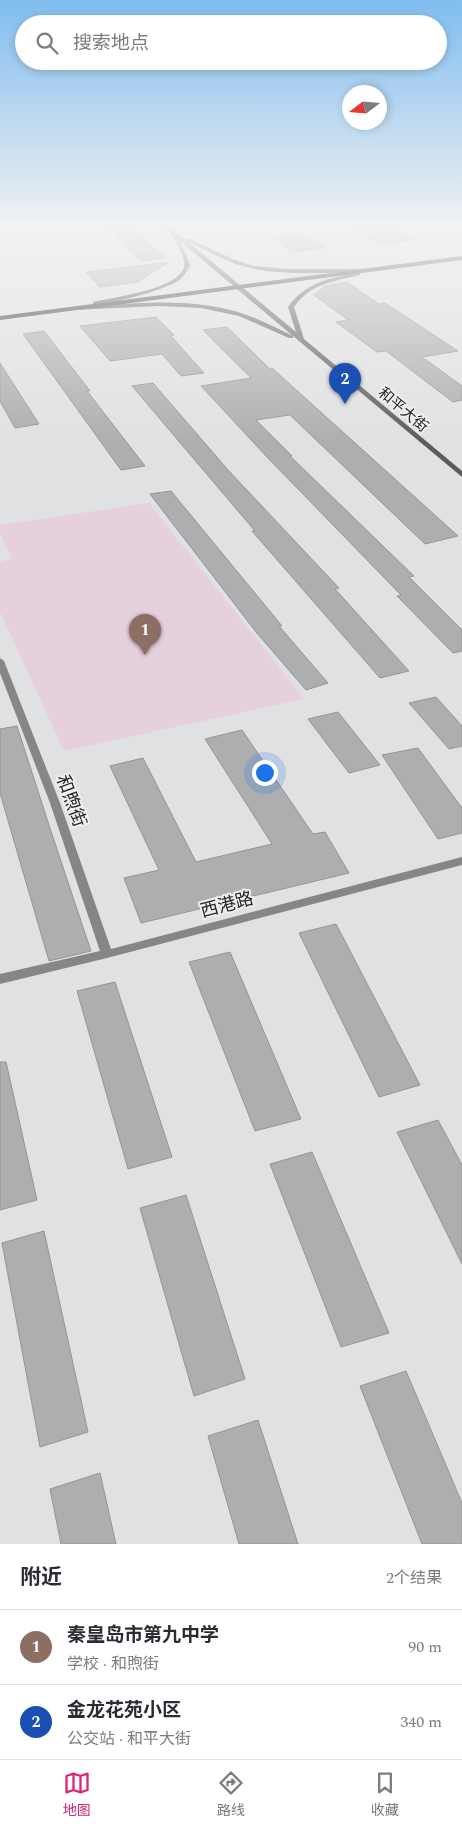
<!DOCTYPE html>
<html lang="zh">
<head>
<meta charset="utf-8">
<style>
	:root { --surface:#fff; --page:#f7f7f7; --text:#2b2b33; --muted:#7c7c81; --line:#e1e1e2; --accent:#db2777 }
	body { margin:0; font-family:Spectral,"Noto Sans SC",serif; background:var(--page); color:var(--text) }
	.compass { position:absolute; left:342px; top:85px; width:45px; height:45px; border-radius:50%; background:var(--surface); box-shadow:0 2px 8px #0003; rotate:254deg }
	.you { position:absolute; left:264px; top:772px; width:18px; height:18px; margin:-12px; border:4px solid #fff; border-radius:50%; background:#1a73e8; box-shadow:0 0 0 8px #1a73e833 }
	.badge { display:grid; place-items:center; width:32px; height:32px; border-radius:50%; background:var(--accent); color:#fff; font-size:16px; font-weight:700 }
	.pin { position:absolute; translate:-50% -41px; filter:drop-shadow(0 1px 2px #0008) }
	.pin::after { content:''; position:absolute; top:26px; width:18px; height:15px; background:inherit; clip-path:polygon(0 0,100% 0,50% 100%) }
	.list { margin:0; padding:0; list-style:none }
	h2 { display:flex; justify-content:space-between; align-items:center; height:65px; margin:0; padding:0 20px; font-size:21px }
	h2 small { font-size:16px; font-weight:400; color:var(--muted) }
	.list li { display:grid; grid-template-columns:32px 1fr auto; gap:15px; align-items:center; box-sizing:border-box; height:75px; padding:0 20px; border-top:1px solid var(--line) }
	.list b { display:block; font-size:19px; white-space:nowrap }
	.list p { margin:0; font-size:16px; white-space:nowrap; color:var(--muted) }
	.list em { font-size:16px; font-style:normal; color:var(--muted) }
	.icon { flex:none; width:28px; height:28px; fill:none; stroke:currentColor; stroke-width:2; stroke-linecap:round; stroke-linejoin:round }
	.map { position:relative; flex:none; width:462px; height:1544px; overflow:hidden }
	.search { position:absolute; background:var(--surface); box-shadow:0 2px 8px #0003; left:15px; right:15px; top:15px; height:55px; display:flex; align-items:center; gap:12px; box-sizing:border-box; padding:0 18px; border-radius:28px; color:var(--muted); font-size:19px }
	.sheet { height:215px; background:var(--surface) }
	nav { display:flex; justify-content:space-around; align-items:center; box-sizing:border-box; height:70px; border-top:1px solid var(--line); background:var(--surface); font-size:14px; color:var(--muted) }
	nav a { display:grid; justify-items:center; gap:2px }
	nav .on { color:var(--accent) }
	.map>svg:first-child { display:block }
	.education { fill:#e6d0de }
	.building { fill:#aeadaf; stroke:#959496 }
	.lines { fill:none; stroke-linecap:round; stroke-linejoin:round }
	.tertiary { fill:#868685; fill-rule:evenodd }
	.secondary { fill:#5c5b5a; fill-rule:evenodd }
	.trunk { fill:#323230; fill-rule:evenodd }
	.labels { text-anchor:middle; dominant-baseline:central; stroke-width:4; stroke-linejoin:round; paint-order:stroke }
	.far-street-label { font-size:15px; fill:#242525; stroke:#eeeff0 }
	.street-label { font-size:18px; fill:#242525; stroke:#eeeff0 }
</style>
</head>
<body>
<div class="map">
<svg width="462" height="1544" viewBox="0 0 462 1544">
	<rect width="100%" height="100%" fill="#e0e1e3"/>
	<!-- education -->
	<path class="education" d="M149 503 304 699 64 751 0 612V562L12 559 0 533V525Z"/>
	<!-- building -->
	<path class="building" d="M107 227H132L165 258 141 261Z
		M349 227H393L414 240 377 244Z
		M304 234 325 248 292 252 274 237Z
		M169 262 138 282 100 287 86 272Z
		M347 282 379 304 385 303 458 351 422 357 462 386V400L453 402 386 351 377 352 336 322 348 320 314 295 325 286Z
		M156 317 174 335 171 336 204 373 181 376 162 354 110 361 80 326Z
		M227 327 270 369 272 368 458 536 425 544 290 415 256 420 292 456H290L414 576 409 577 462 630V651L453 653 397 596 401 595 267 457 201 386 251 378 203 330Z
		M44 331 90 391H87L145 466 121 470 23 334Z
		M0 363 39 424 15 428 0 401Z
		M153 383 228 470 339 588 335 589 409 671 380 678 252 531H255L132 386Z
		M171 491 282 626H279L328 683 306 690 256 632 150 494Z
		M436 697 462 726V746L449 749 409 703Z
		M338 712 380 765 349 773 308 719Z
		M17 726 48 822 91 951 49 961 0 793V729Z
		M242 730 313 834 325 832 349 873 141 923 124 878 159 870 110 766 143 758 196 862 272 844 205 739Z
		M418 748 462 808V833L438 839 382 755Z
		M336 924 420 1085 379 1097 299 933Z
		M230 952 301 1119 255 1131 189 962Z
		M115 982 172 1157 128 1169 77 991Z
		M0 1062H6L37 1200 0 1210Z
		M438 1120 462 1165V1264L397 1132Z
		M312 1152 389 1333 341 1347 270 1164Z
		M186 1195 245 1379 194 1396 140 1208Z
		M44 1231 88 1432 40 1447 2 1243Z
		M406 1371 462 1503V1544H422L360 1386Z
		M258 1420 298 1544H239L208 1436Z
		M100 1473 116 1544H61L50 1489Z"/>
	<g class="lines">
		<!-- tertiary -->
		<path class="tertiary" d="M0 658 4 661 60 803 111 949 462 857V865L107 958 0 984V974L100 951 50 803 0 673Z"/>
		<!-- secondary -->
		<path class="secondary" d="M165 227H170L184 239 188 238 233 259 253 266 285 269H370L368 272C325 272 278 278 236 264 219 258 203 249 187 241L296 332 288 307C302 288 318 281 341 276 347 275 353 273 360 273V275C334 281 310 284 294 307L304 339 462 471V477L293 336V338H289L239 316 201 308 159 306 74 310 73 309 76 307C131 304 190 296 244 314 261 320 277 328 293 336L180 241 190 265C187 272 184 276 178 281 162 291 112 304 93 304V302C114 297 177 290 184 267 185 261 182 254 179 248 174 237 173 236 165 227Z"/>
		<!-- trunk -->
		<path class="trunk" d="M462 256V260L0 320V316Z"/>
	</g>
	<!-- sky -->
	<linearGradient id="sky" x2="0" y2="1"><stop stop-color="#80bdef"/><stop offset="0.51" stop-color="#f1f2f2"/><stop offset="1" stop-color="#f1f2f2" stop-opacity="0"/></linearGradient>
	<rect width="462" height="443" fill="url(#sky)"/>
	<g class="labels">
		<!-- far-street labels -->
		<g class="far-street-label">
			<text transform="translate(403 410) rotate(40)">和平大街</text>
		</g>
		<!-- street labels -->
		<g class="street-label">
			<text transform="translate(71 801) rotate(70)">和煦街</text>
			<text transform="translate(227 905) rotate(-15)">西港路</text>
		</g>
	</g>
</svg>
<svg class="compass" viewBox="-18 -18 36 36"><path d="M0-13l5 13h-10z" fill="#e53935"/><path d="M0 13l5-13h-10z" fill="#7c7c81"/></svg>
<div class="you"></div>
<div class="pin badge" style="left:145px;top:655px;background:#8d6e63">1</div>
<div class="pin badge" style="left:345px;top:404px;background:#1a4fb4">2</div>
<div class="search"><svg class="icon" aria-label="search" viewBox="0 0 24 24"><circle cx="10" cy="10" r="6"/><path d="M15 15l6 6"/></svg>搜索地点</div>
</div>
<section class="sheet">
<h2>附近<small>2个结果</small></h2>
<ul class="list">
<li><span class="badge" style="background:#8d6e63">1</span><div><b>秦皇岛市第九中学</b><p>学校 · 和煦街</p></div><em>90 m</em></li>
<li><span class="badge" style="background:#1a4fb4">2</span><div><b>金龙花苑小区</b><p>公交站 · 和平大街</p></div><em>340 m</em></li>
</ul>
</section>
<nav>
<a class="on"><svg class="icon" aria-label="map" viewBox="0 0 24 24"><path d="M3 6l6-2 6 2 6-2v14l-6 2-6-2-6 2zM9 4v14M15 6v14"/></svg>地图</a>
<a><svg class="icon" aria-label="directions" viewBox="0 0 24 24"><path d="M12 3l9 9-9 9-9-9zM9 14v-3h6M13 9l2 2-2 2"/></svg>路线</a>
<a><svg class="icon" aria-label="saved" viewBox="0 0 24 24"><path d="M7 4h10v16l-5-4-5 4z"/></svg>收藏</a>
</nav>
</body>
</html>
